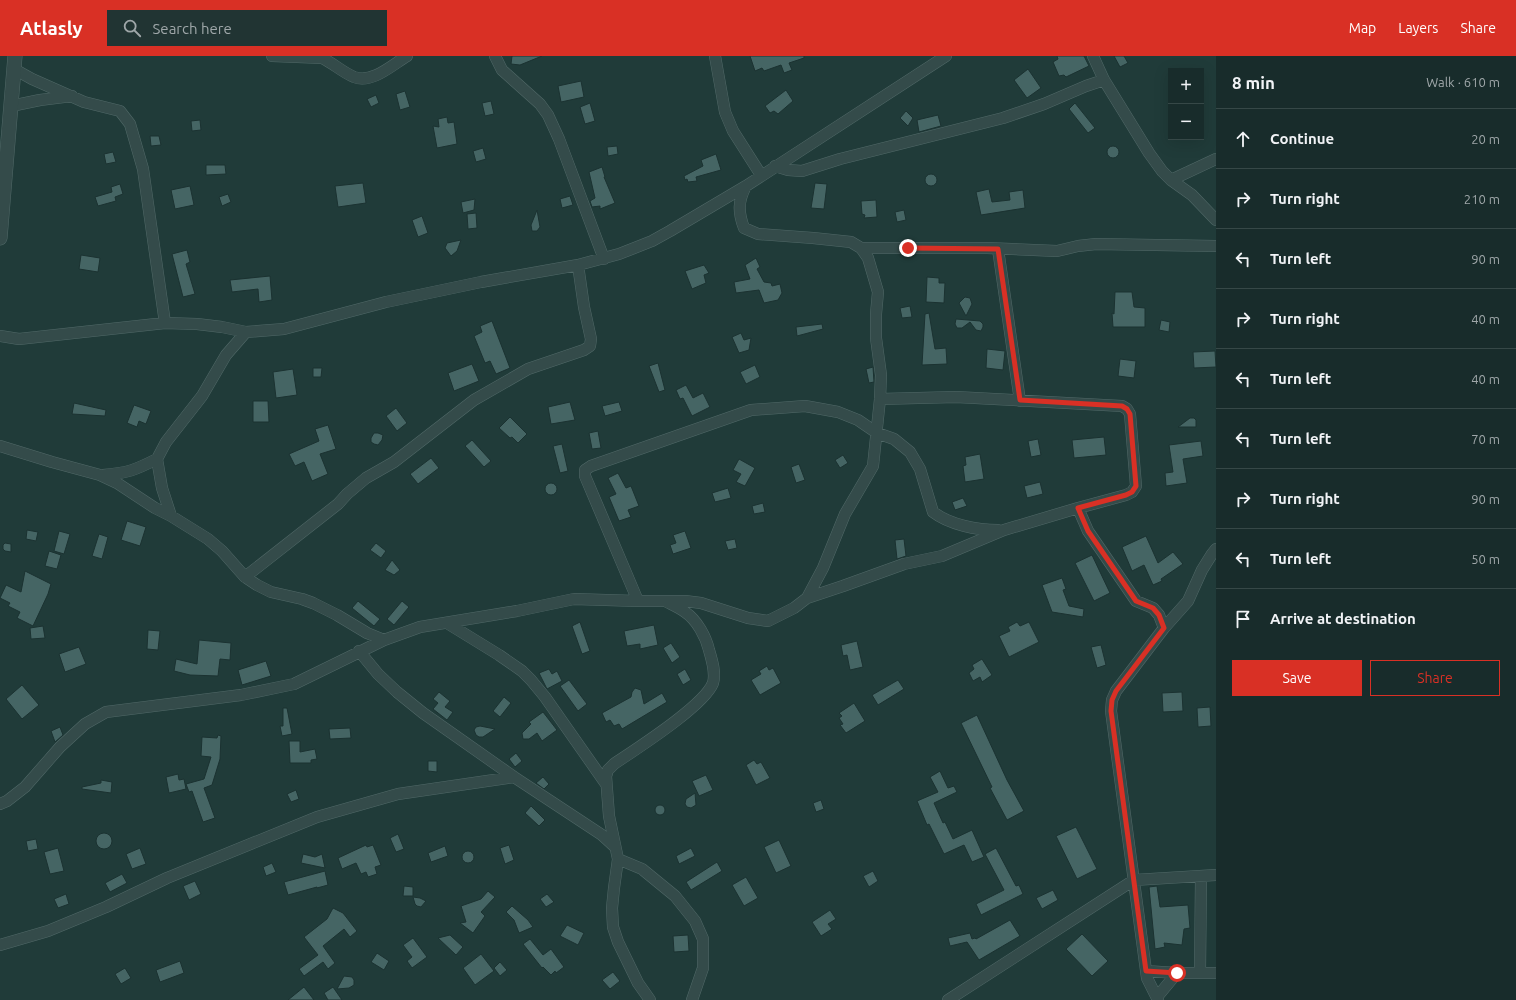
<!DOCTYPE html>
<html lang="en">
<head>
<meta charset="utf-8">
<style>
	:root { --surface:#182c2b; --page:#213433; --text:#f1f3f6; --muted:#9fa7a9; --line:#364847; --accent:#d93025 }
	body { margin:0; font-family:Ubuntu,sans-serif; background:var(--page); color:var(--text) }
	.controls { position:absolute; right:12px; top:12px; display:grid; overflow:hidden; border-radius:0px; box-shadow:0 4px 16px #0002 }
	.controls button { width:36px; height:36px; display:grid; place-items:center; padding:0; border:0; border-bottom:1px solid var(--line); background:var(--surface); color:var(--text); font:20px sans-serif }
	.stop { position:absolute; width:12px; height:12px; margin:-9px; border:3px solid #d93025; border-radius:50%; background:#fff }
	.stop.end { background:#d93025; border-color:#fff; box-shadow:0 1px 4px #0008 }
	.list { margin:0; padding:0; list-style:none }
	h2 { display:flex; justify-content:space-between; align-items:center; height:52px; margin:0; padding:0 16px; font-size:17px }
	h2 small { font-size:13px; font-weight:400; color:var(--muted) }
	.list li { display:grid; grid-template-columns:26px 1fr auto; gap:12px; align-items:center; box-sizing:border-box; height:60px; padding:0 16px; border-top:1px solid var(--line) }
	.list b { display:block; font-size:15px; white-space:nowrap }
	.list em { font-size:13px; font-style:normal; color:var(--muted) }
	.actions { display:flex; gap:8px; padding:12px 16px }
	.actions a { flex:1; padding:9px 0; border:1px solid var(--accent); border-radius:0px; text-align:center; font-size:14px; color:var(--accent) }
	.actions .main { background:var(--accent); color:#fff }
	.icon { flex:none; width:22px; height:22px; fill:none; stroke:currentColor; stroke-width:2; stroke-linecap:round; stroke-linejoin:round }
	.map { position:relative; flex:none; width:1216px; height:944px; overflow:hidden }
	header { display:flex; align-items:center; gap:24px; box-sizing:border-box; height:56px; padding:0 20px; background:var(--accent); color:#fff }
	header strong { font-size:19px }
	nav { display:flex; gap:22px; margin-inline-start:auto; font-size:14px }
	.search { width:280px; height:36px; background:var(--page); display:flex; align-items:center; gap:10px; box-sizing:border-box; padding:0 14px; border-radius:0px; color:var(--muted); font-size:15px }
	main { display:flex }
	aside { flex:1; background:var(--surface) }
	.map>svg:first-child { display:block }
	.building { fill:#456564; stroke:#1b3231 }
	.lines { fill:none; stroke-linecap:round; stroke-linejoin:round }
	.minor-casing { stroke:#516968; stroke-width:12 }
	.tertiary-casing { stroke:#516968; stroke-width:15 }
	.minor { stroke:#344b4a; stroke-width:11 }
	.tertiary { stroke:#344b4a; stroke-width:14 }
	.route { stroke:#d93025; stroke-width:5 }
</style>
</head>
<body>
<header>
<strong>Atlasly</strong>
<div class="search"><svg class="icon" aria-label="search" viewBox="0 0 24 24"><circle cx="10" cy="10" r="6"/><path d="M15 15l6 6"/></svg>Search here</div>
<nav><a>Map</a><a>Layers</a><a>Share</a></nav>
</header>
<main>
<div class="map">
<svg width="1216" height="944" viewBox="0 0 1216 944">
	<rect width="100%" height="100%" fill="#203b39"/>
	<!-- building -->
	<path class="building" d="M512 0H542L520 9 511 8Z
		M750 0H804V2L789 7 792 14 784 17 781 9 764 15 762 12 755 15Z
		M1057 0H1084L1089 10 1066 21 1064 19 1059 20 1053 6 1058 3Z
		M1114 0H1124L1128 7 1120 11Z
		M1028 13 1041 32 1027 42 1014 24Z
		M581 25 584 41 561 46 558 30Z
		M786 34 793 45 778 58 774 55 770 57 765 50Z
		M405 35 410 51 400 54 396 38Z
		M376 39 379 47 371 51 367 43Z
		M491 45 494 58 485 60 482 47Z
		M590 47 595 65 585 68 580 51Z
		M1075 47 1095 72 1088 77 1069 53Z
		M906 55 913 62 908 70 900 62Z
		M938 59 941 70 919 76 917 64Z
		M447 61 448 67 454 66 457 88 437 92 433 70 439 71 438 63Z
		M200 64 201 74 192 75 191 65Z
		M150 80H159L161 89 151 90Z
		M1107 96a6 6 0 1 1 12 0a6 6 0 1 1-12 0Z
		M617 90 618 98 608 100 607 91Z
		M483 92 486 103 476 106 473 95Z
		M113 96 116 106 106 108 104 98Z
		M716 98 721 114 696 121 697 125 688 126 687 123 685 124 684 120 703 110 701 104Z
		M206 109H225L226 118 206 119Z
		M602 111 605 121H604L615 147 600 153V150L592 151 590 145 595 142 589 116Z
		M925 124a6 6 0 1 1 12 0a6 6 0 1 1-12 0Z
		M363 127 366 147 338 151 335 130Z
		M815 127 827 128 824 153 811 152Z
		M120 128 123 138 115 141 116 145 98 150 95 141 112 136 111 131Z
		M190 130 194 149 175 153 171 134Z
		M989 133 992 146 1010 144 1009 136 1023 134 1025 152 981 159 976 136Z
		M228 138 231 146 222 150 219 141Z
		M570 140 573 149 562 152 560 143Z
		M475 143 474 154 463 157 461 146Z
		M876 144 877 161 864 162 865 159 862 158 861 145Z
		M537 154 540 171 537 175H532L531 169Z
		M904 154 906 164 897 166 895 156Z
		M476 157 477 172 468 173 467 158Z
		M422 160 428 177 418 181 412 164Z
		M461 184 457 195 451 200 445 192 447 187Z
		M187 194 190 206 186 208 195 238 183 241 172 198Z
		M81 199 100 202 98 216 79 213Z
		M756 202 760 211 757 213 764 226 771 227 772 230 780 228 782 237 778 244 764 247 759 234 736 237 734 226 750 223 745 209Z
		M704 209 709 217 704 219 706 227 692 233 685 215Z
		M270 220 272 244 259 246 258 233 232 236 230 224Z
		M927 221 939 222V227H945L944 247 926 246Z
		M1115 236H1132L1134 251 1145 252V271H1113L1112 257 1114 258Z
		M965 241 970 242 972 248 966 260 959 247Z
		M910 250 912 261 902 262 900 252Z
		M929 257 935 293 946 292 947 308 922 309 925 258Z
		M956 263 980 265 983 268V271L981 275 976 274 970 266 962 272H957L955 268Z
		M1161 264 1170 266 1169 276 1159 274Z
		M492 265 510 312 496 318 490 305 485 307 474 280 482 276 480 270Z
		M822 268 823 273 797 280 796 271Z
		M741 277 744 284 751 282 749 294 739 297 732 281Z
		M987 293 1005 295 1003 314 986 312Z
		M1215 295 1216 311 1194 312 1193 296Z
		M1120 303 1136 305 1134 322 1118 320Z
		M658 307 665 334 659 336 649 310Z
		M472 308 479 325 454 335 448 317Z
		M755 309 760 321 746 328 740 316Z
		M873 311 874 326 869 327 866 313Z
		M313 312H322L321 321H313Z
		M293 313 297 339 276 342 273 316Z
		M686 329 693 342 703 337 710 351 692 360 683 342 680 343 676 334Z
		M253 345H268L269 366H253Z
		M570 346 575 364 551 368 548 351Z
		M619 346 622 355 605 360 602 350Z
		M74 347 106 354 105 360 72 358Z
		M134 349 151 355 146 368 139 365 137 371 127 367Z
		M396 352 407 367 397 375 386 360Z
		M510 361 527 378 518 387 512 381 510 382 499 372Z
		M1190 362H1194L1196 364V371H1178Z
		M328 369 336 393 320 398 328 418 312 425 304 406 295 410 289 398 319 385 315 373Z
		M598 375 601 392 592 393 589 377Z
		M374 377H378L383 379 382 384 378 389 374 388 371 386V382Z
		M1104 381 1106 399 1074 402 1072 384Z
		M1038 383 1041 399 1031 401 1028 385Z
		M472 384 491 405 484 411 465 390Z
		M1201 385 1203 400 1183 403 1187 427 1166 430 1165 417 1173 416 1169 389Z
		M562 388 568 415 560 417 553 390Z
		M980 398 984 423 965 426 963 410 966 409 965 401Z
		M843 399 848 407 840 412 835 404Z
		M431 402 439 412 418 428 410 418Z
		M739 403 755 412 745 430 736 426 741 418 733 414Z
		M799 408 805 424 796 427 791 411Z
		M618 417 626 432 631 430 639 450 628 454 631 461 619 465 609 441 616 438 608 422Z
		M1040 426 1043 438 1027 442 1024 430Z
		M545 433a6 6 0 1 1 12 0a6 6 0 1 1-12 0Z
		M728 432 731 442 715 446 712 437Z
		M963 442 967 450 955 454 952 446Z
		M763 447 765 456 754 458 752 450Z
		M127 465 146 471 140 490 121 484Z
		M27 474 38 476 36 485 26 483Z
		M59 475 70 478 64 498 54 495Z
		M685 475 691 492 673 498 670 489 676 487 673 479Z
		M99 478 108 481 102 503 92 500Z
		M1146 480 1158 507 1173 496 1183 508 1161 523 1162 525 1153 529 1144 509 1132 515 1122 491Z
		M735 483 737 492 728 494 725 485Z
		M904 483 906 500 897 503 895 484Z
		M5 487 11 488V496L5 495 3 493V489Z
		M376 487 386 495 381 502 370 494Z
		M49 495 61 499 57 513 45 510Z
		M1092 499 1110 537 1094 545 1075 507Z
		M392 504 400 514 394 519 385 514Z
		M25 515 51 528 48 538 33 570 17 562 20 556 8 550 10 547 0 542 6 529 21 536Z
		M1062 522 1066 533 1063 534 1069 550 1084 553 1083 561 1052 556 1042 529Z
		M358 545 380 563 374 570 352 552Z
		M402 545 409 551 394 569 387 563Z
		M580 566 590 595 582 598 572 570Z
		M1017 566 1020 570 1029 566 1039 586 1009 601 999 580 1010 575 1008 571Z
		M654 569 658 589 640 593V588L627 590 624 575Z
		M43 570 45 582 31 583 30 572Z
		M148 574 160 575 158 594 147 593Z
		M199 584 231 587 230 604 220 603 218 620 190 619 174 615 176 603 197 608Z
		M857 585 863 611 850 614 847 599 843 600 841 589Z
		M671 587 680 601 672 607 663 592Z
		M1101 589 1106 609 1097 612 1091 591Z
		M79 591 86 608 65 616 59 598Z
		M982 603 992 619 982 626 980 621 973 625 969 617 974 613 972 609Z
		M266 605 271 620 242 629 238 614Z
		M767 610 769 614 773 612 781 627 760 639 751 624 761 618 759 615Z
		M549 613 552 618 557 615 562 625 547 633 539 617Z
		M685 613 691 624 683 629 677 618Z
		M569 624 587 648 578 655 560 630Z
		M898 624 904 633 878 649 872 639Z
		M22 629 39 649 22 663 6 643Z
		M635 632 641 634 644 648 662 637 667 646 622 673 619 668 614 670 610 664 606 666 602 657 631 641 632 636Z
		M439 636 450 645 445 651 453 656 447 664 433 653 438 647 433 643Z
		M1182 636 1183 655 1163 656 1162 637Z
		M504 641 511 647 500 661 493 655Z
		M854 647 865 665 846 677 840 669 843 668 839 662 842 660 839 657Z
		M1210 651 1211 670 1198 671 1197 652Z
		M283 652H287L292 678 282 680 280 670H283Z
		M543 656 557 674 542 685 537 677 529 683H523L522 677 531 668 529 666Z
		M977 659 1007 724 1024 755 1007 764 990 732 992 731 961 667Z
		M480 670 495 673 483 681H479L476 679 474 674 476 671Z
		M60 671 63 679 55 686 51 675Z
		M350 672 351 682 330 683 329 673Z
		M218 679 221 680 220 703 212 729 204 732 215 762 203 766 192 735 189 736 186 728 204 723 211 701 201 700 202 681 217 682Z
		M289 685H300V696L315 693 317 703 311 704V707H290Z
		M516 697 522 705 515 711 509 703Z
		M754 704 757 708 761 706 770 722 756 729 746 709Z
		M428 705H437V716L428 715Z
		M940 715 948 732 954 730 957 736 934 747 943 767 945 766 953 783 972 774 984 801 972 806 964 789 944 798 929 768 927 769 917 745 938 736 930 721Z
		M178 718 179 724 184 723 186 733 169 737 166 721Z
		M706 719 713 734 699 740 692 725Z
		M543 721 549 728 544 733 536 727Z
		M101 724 112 726 111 737 82 733V731L101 727Z
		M296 734 299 743 291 746 287 738Z
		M695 737 696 749 691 752 687 751 685 748 686 743Z
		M821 744 824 753 816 756 813 747Z
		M655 754a5 5 0 1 1 10 0a5 5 0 1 1-10 0Z
		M531 750 545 764 539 770 525 757Z
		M1076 771 1097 813 1077 823 1056 780Z
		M96 785a8 8 0 1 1 16 0a8 8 0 1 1-16 0Z
		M398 778 404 793 396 796 390 782Z
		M36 783 38 793 28 795 26 785Z
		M779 784 791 810 776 817 764 791Z
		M366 789 367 791 373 789 381 809 375 811 377 818 368 821 366 816 361 818 356 807 342 813 338 802Z
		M509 789 514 804 505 808 500 792Z
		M445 790 448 800 431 806 428 797Z
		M58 792 64 815 50 818 44 796Z
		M140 792 146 808 132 813 126 798Z
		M691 792 695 800 679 808 676 800Z
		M996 792 1016 830 1019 829 1023 838 981 859 976 848 1004 834 985 798Z
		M462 801a6 6 0 1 1 12 0a6 6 0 1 1-12 0Z
		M303 798 315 801 322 798 325 812 301 807Z
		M717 806 722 815 691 834 686 826Z
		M272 807 276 816 266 820 263 811Z
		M325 815 328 829 317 832V831L288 839 284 826Z
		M873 815 878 825 869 831 863 820Z
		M122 818 127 827 110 836 105 827Z
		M746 821 758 842 744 850 732 829Z
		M195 825 201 838 189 844 183 830Z
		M404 830 413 831V840H403Z
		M1157 830 1160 851 1188 849 1190 872 1184 873 1182 889 1164 887 1165 891 1155 893 1149 831Z
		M1053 834 1058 844 1042 853 1036 842Z
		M488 835 495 841 481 856 485 860 473 877 460 867 466 866 461 850 481 843Z
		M66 838 69 848 58 852 54 843Z
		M547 838 554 846 546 851 540 843Z
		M413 841 420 842 426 845 421 851 417 850 415 848Z
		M512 850 528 864 533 871 519 877 514 864 506 856Z
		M333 852 343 857 357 875 350 881 344 873 323 890 335 907 328 913 323 906 304 920 299 913 318 899 304 881 327 863Z
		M830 854 836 863 828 868 832 873 821 880 812 866Z
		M1010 864 1020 880 979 904 967 886 950 890 948 882 970 877 972 883 975 882 976 883Z
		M567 869 584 877 578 889 560 880Z
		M1082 878 1108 905 1092 920 1066 893Z
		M450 879 463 891 456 899 438 882Z
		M688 879 689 895 674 896 673 880Z
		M413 882 427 901 412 912 407 905 412 901 403 889Z
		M530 883 543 899 551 893 564 911 556 917 555 915 551 919 543 911 542 912 523 888Z
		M377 897 389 905 384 914 371 906Z
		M481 898 494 915 475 929 463 912Z
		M180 905 184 917 160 926 156 914Z
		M500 906 507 914 500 920 494 912Z
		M125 912 131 922 121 928 115 918Z
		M613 916 620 925 610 933 602 924Z
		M344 920 352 921 354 924V929L349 932 337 933Z
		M304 931 314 944H288Z
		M333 931 342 944H328L324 937Z"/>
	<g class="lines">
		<!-- minor casing -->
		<g class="minor-casing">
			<path id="minor" d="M272 0 322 2C333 7 342 16 354 21 372 28 392 9 407 0
				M495 0 502 14 540 48 548 59 559 83 604 203
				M715 0 725 56 733 75 761 119
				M1093 0 1104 24 1149 97 1162 115 1171 124 1192 139 1216 164
				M14 13 32 23 84 46 120 55 130 68 143 113 165 267
				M11 50 40 44 72 40
				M775 110 788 114 802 115 840 103 1003 62 1044 48 1086 30 1104 24
				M1171 124 1216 103
				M746 130C738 145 738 156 744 172L758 178 813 182 851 186 861 192 868 202 878 236 876 258V282L881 319 880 343 873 410 845 458 823 512 807 542
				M861 192H987L1057 195 1078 190 1096 188 1216 190
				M998 193 1020 345
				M0 280 19 283 165 267 197 268 222 271 246 276 284 273 386 246 481 226 578 209 619 198 652 185 670 175 746 130 946 0
				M880 343 956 341 1122 350 1127 353 1130 358 1136 430 1132 436 1126 439 1078 452
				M0 390 52 406 100 419 117 427 155 452 171 460 208 483 222 495 245 521 257 529 271 536 302 543 313 547 337 559 367 577 384 584
				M103 419C128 417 135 414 157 403
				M171 460 162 432 157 403 166 386 202 340 226 299 246 276
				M245 521 338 448 347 438 366 422 394 406 474 344 528 313 584 294 590 290 591 283 584 251 578 209
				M638 545 585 420V414L591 410 751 354 805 350 838 356 858 364 877 377 894 383 910 396 920 413 933 456C950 469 977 474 998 474
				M447 567 499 599 522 615 531 624 545 641 606 728
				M359 595 378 618 397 636 423 657 514 721 602 779 614 790
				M0 748 7 745 25 731 60 691 85 668 106 656 241 639 294 628 384 584 420 571 517 555 574 543 638 545H685L701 547 748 562 768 565 794 552 807 542 843 530 904 508 942 500 1004 474 1078 452 1088 475 1136 545 1153 552 1159 559 1164 572
				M618 803 642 813 675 840 695 865 703 883V912L692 944
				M0 889 48 875 106 851 167 822 317 761 398 738 514 721
				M1146 915 1177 917H1216
				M1200 917 1201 820
				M1157 941 1177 917
				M650 944 638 927 618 886 613 871 612 852 614 832 618 803 609 760 606 720 608 714 614 708C636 693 704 650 713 627 716 617 712 604 709 594 706 581 697 564 685 556 680 552 673 549 667 546
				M948 944 1134 824 1216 819
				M1158 944 1147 922 1111 655 1112 644 1116 635 1164 572 1188 545 1202 514 1212 498 1216 493"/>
		</g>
		<!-- tertiary casing -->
		<g class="tertiary-casing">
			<path id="tertiary" d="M0 182 15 0"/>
		</g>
		<!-- minor -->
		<use href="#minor" class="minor"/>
		<!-- tertiary -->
		<use href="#tertiary" class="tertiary"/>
	</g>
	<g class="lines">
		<!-- route -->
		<path class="route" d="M908 192 998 193 1020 344 1122 350 1127 353 1130 358 1136 430 1132 436 1126 439 1078 452 1088 475 1136 545 1153 552 1159 559 1164 572 1116 635 1112 644 1111 655 1146 915 1177 917"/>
	</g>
</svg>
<div class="controls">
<button>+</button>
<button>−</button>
</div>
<div class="stop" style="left:1177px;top:917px"></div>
<div class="stop end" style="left:908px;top:192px"></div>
</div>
<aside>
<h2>8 min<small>Walk · 610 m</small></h2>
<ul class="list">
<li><svg class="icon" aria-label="ahead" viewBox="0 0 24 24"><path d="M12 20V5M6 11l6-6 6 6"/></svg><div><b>Continue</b></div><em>20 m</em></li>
<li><svg class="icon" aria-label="right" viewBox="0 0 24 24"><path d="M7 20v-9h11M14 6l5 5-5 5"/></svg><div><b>Turn right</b></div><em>210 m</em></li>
<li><svg class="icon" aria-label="left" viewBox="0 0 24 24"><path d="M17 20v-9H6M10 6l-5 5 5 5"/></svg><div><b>Turn left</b></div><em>90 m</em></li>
<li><svg class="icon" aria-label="right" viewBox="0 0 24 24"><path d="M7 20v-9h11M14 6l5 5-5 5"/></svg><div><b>Turn right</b></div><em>40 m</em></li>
<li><svg class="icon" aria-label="left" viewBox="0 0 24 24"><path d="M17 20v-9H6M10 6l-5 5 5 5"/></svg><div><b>Turn left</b></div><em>40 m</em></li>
<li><svg class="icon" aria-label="left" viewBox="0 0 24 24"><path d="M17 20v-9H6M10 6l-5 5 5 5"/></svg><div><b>Turn left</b></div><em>70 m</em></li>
<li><svg class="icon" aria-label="right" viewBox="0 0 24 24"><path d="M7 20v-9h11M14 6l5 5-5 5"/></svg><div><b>Turn right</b></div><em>90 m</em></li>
<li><svg class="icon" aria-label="left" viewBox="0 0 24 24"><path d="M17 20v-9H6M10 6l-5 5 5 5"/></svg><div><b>Turn left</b></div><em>50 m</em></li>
<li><svg class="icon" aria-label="arrive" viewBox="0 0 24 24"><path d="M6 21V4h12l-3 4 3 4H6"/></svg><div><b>Arrive at destination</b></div></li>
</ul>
<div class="actions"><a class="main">Save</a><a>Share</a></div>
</aside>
</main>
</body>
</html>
